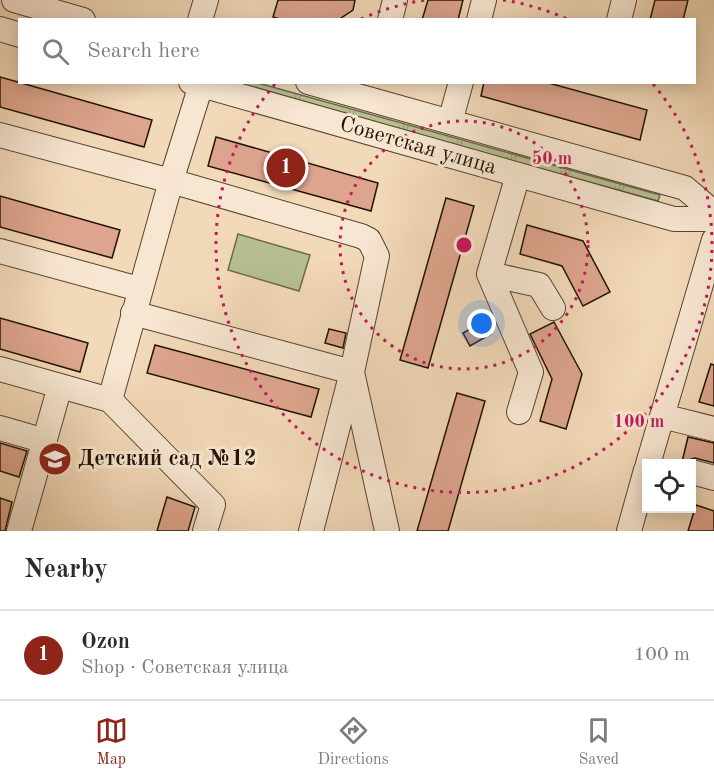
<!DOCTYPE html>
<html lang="en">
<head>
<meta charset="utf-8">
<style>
	:root { --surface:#fff; --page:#f7f7f7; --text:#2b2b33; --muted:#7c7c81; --line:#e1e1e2; --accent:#8f2418 }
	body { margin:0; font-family:"Old Standard TT",serif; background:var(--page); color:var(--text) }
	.controls { position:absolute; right:18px; bottom:18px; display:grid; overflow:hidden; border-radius:0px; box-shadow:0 3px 15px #0003 }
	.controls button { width:54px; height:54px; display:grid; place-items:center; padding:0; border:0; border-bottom:2px solid var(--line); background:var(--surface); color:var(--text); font:30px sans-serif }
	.you { position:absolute; left:482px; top:324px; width:21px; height:21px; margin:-15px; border:4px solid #fff; border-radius:50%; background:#1a73e8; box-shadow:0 0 0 9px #1a73e833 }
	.badge { display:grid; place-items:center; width:39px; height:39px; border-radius:50%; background:var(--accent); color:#fff; font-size:20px; font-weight:700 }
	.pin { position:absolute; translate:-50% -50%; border:3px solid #fff; box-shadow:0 2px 6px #0006 }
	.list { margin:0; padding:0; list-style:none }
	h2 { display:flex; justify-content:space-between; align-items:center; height:78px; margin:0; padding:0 24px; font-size:26px }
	h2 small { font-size:20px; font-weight:400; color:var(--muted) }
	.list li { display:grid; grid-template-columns:39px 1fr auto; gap:18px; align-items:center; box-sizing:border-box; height:90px; padding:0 24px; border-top:2px solid var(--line) }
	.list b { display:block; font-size:22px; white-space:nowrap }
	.list p { margin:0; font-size:20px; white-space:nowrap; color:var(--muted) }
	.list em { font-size:20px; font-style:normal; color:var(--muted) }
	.icon { flex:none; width:33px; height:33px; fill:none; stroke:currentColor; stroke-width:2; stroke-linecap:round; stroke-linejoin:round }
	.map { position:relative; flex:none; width:714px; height:531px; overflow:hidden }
	.search { position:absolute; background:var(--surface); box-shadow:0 3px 15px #0003; left:18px; right:18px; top:18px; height:66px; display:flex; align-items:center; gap:15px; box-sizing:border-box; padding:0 21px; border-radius:0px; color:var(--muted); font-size:22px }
	.sheet { height:168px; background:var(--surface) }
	nav { display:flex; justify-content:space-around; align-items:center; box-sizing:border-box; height:84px; border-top:2px solid var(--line); background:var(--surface); font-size:16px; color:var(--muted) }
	nav a { display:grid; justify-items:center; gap:3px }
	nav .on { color:var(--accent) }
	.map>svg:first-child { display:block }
	.grass { fill:url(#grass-tufts); stroke:#6c6a4c; stroke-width:1.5 }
	.pitch { fill:#b7c091; stroke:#6c6a4c; stroke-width:1.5 }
	.building { fill:#dda58d; stroke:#211306; stroke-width:1.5 }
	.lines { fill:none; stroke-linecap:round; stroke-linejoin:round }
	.minor-casing { stroke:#554432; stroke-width:26 }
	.minor { stroke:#f7e6d1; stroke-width:24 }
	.ring { fill:none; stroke:#c2185b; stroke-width:3; stroke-dasharray:3 6 }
	.labels { text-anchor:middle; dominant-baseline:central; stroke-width:6; stroke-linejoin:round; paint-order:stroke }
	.street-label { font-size:22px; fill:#211306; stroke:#f7e6d1 }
	.poi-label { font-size:22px; font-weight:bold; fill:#211306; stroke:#f7e6d1; text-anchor:start }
	.centre { fill:#c2185b; stroke:#f7e6d1; stroke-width:3 }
	.ring-label { font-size:18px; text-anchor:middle; font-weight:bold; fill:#c2185b; stroke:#f7e6d1; stroke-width:6; stroke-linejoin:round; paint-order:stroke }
</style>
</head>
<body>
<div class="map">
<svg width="714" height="531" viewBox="0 0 714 531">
	<defs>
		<pattern id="grass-tufts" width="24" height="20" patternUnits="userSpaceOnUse" patternTransform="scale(1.5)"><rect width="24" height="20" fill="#b7c091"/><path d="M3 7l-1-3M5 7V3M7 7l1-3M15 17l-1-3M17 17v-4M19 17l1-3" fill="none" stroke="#9da47c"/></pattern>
	</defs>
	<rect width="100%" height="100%" fill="#f2d9b8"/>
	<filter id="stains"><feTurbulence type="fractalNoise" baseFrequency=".00333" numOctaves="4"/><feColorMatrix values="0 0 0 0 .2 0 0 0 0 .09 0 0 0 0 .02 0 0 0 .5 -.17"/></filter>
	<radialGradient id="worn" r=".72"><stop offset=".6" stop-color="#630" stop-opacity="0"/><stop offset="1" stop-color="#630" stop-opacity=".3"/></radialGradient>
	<!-- grass -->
	<path class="grass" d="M232 83H258L660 195 658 201Z"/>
	<!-- pitch -->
	<path class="pitch" d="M238 234 310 255 299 291 228 270Z"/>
	<!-- building -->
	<path class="building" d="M278 0H355L353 10 338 20H283L273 17Z
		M428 0H463L458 20H422Z
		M655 0H688L683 20H650Z
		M0 77 152 120 144 147 0 107Z
		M484 82H545L647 110 640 140 481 96Z
		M216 137 378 183 371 211 208 166Z
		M0 196 120 230 112 258 0 227Z
		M446 198 474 206 428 368 400 360Z
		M527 225 583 241 610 292 583 306 562 266 520 254Z
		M0 318 88 343 80 372 0 349Z
		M484 321 491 334 470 346 463 333Z
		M554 322 582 374 566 429 540 421 552 379 530 334Z
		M329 329 346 333 343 348 325 343Z
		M155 345 319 389 311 417 147 373Z
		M711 364 714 365V406L699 402Z
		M457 393 485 401 448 531H417Z
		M688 437 714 443V463L695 458 682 462Z
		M0 443 27 451 19 477 0 471Z
		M167 497 195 507 188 531H157Z
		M0 498 12 502 5 531H0Z
		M696 505 714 511V531H688Z"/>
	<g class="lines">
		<!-- minor casing -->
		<g class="minor-casing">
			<path id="minor" d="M14 0 83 20
				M200 20 206 0
				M390 20 395 0
				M479 20 484 0
				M619 20 624 0
				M0 29 20 35
				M191 82 674 219H714
				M308 82 685 188 714 213
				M201 85 171 181 361 236 369 240 377 256 352 372 387 531
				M450 122 461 82
				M0 135 171 181 110 400 213 505 205 531
				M518 175 489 274 531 372 519 412
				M0 251 139 289
				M489 274 539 285 553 308
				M133 313 352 372 311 531
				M0 369 110 400
				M662 416 714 429
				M0 428 45 441
				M648 464 714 240
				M692 472 714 478
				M19 531 60 386
				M629 531 646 470"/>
		</g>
		<!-- minor -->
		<use href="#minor" class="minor"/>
	</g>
	<!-- distance rings -->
	<g class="ring">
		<circle cx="464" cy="245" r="124"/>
		<path d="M361 19A248 248 0 0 1 425 0M503 0A248 248 0 0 1 567 19M653 84A248 248 0 1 1 275 84"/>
	</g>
	<!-- icons -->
	<defs>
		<g id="school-disc" transform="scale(1.725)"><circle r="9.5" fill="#8f2418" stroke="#f7e6d1"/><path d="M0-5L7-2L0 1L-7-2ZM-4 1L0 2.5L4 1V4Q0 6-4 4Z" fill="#fff"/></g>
	</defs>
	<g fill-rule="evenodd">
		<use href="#school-disc" x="55" y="459"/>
	</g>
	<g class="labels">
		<!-- street labels -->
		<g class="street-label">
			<text transform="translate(418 146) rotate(16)">Советская улица</text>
		</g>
		<!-- poi labels -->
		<g class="poi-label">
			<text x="78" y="459">Детский сад №12</text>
		</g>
	</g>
	<circle cx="464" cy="245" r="9" class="centre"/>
	<g class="ring-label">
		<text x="552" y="164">50 m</text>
		<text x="639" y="427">100 m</text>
	</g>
	<rect width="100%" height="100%" filter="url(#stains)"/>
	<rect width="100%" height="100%" fill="url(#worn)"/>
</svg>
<div class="controls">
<button><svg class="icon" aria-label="locate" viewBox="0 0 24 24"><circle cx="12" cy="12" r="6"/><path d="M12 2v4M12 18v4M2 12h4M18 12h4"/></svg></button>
</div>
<div class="you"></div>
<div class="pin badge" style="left:286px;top:168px">1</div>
<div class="search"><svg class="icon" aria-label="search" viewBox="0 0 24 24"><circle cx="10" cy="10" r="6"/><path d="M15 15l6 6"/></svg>Search here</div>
</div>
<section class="sheet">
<h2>Nearby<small></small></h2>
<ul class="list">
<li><span class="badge">1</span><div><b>Ozon</b><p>Shop · Советская улица</p></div><em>100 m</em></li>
</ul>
</section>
<nav>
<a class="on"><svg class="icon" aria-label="map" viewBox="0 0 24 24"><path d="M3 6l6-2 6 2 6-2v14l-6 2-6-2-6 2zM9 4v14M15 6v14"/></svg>Map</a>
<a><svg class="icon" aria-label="directions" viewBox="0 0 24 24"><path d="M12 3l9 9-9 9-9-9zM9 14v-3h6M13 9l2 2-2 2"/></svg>Directions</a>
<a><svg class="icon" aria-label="saved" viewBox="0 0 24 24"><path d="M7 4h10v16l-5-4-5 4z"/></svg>Saved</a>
</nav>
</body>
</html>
